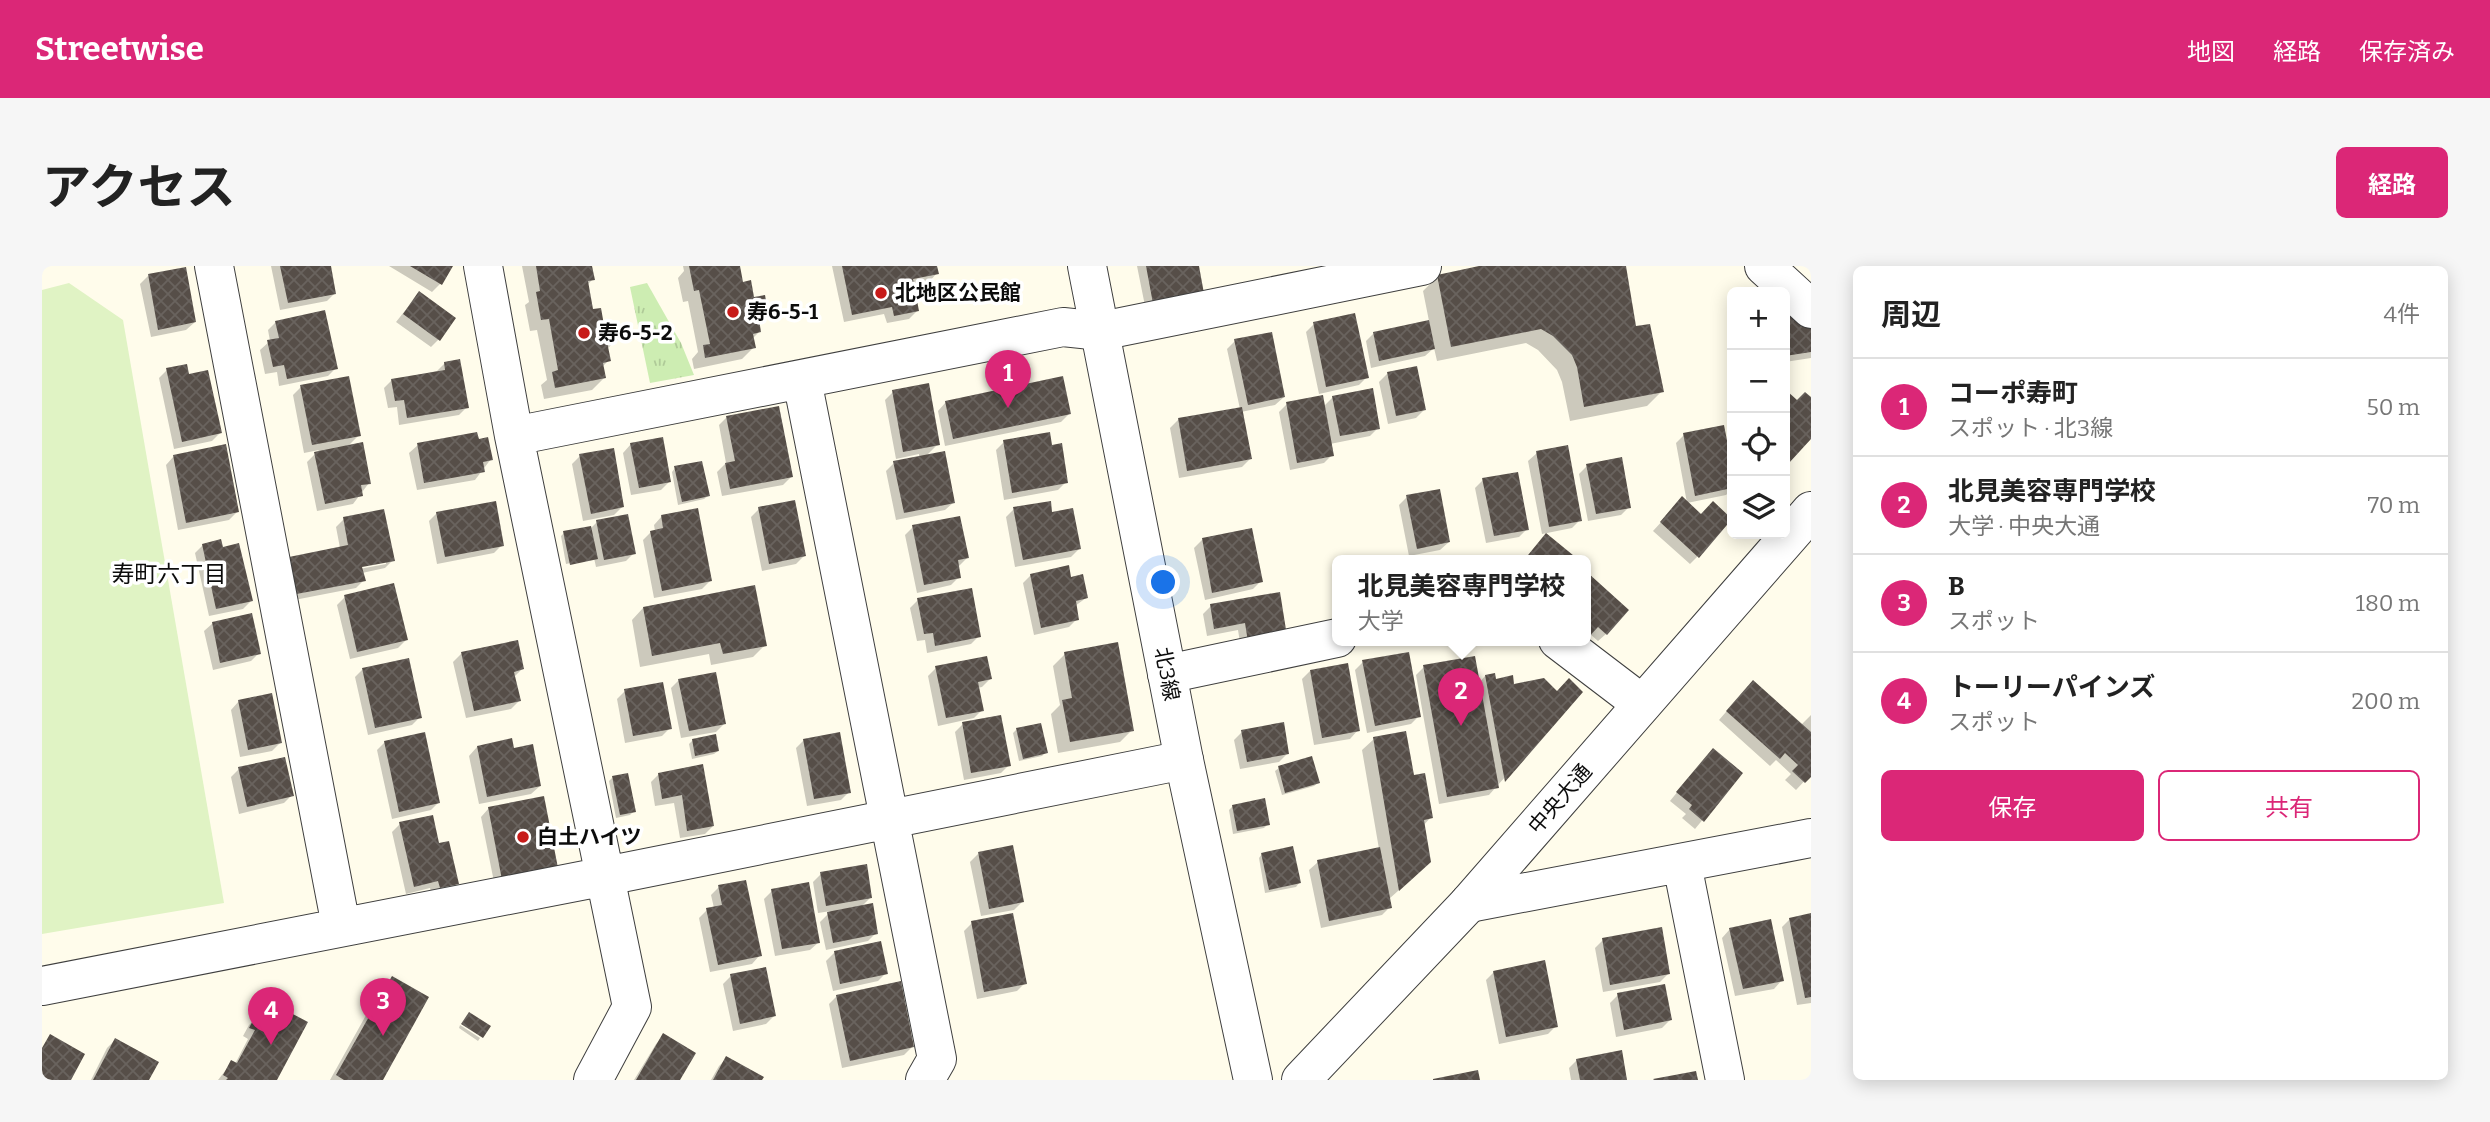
<!DOCTYPE html>
<html lang="ja">
<head>
<meta charset="utf-8">
<style>
	:root { --surface:#fff; --page:#f6f6f6; --text:#222; --muted:#767676; --line:#e0e0e0; --accent:#db2777 }
	body { margin:0; font-family:Bitter,"Noto Sans JP",serif; background:var(--page); color:var(--text) }
	.controls { position:absolute; right:21px; top:21px; display:grid; overflow:hidden; border-radius:10px; box-shadow:0 4px 18px #0003 }
	.controls button { width:63px; height:63px; display:grid; place-items:center; padding:0; border:0; border-bottom:2px solid var(--line); background:var(--surface); color:var(--text); font:35px sans-serif }
	.you { position:absolute; left:1122px; top:317px; width:24px; height:24px; margin:-18px; border:5px solid #fff; border-radius:50%; background:#1a73e8; box-shadow:0 0 0 10px #1a73e833 }
	.badge { display:grid; place-items:center; width:46px; height:46px; border-radius:50%; background:var(--accent); color:#fff; font-size:23px; font-weight:700 }
	.pin { position:absolute; translate:-50% -58px; filter:drop-shadow(0 2px 4px #0008) }
	.pin::after { content:''; position:absolute; top:37px; width:24px; height:21px; background:inherit; clip-path:polygon(0 0,100% 0,50% 100%) }
	.popup { position:absolute; left:1290px; top:289px; width:259px; height:91px; box-sizing:border-box; display:grid; place-content:center; border-radius:10px; background:var(--surface); filter:drop-shadow(0 2px 5px #0005); font-size:23px; white-space:nowrap; color:var(--muted) }
	.popup b { font-size:26px; color:var(--text) }
	.popup::after { content:''; position:absolute; left:50%; top:100%; margin-left:-14px; border:14px solid transparent; border-top-color:var(--surface) }
	.list { margin:0; padding:0; list-style:none }
	h2 { display:flex; justify-content:space-between; align-items:center; height:91px; margin:0; padding:0 28px; font-size:30px }
	h2 small { font-size:23px; font-weight:400; color:var(--muted) }
	.list li { display:grid; grid-template-columns:46px 1fr auto; gap:21px; align-items:center; box-sizing:border-box; height:98px; padding:0 28px; border-top:2px solid var(--line) }
	.list b { display:block; font-size:26px; white-space:nowrap }
	.list p { margin:0; font-size:23px; white-space:nowrap; color:var(--muted) }
	.list em { font-size:23px; font-style:normal; color:var(--muted) }
	.actions { display:flex; gap:14px; padding:21px 28px }
	.actions a { flex:1; padding:16px 0; border:2px solid var(--accent); border-radius:10px; text-align:center; font-size:24px; color:var(--accent) }
	.actions .main { background:var(--accent); color:#fff }
	.icon { flex:none; width:38px; height:38px; fill:none; stroke:currentColor; stroke-width:2; stroke-linecap:round; stroke-linejoin:round }
	.map { position:relative; flex:none; width:1769px; height:814px; overflow:hidden; border-radius:10px }
	header { display:flex; align-items:center; gap:42px; box-sizing:border-box; height:98px; padding:0 35px; background:var(--accent); color:#fff }
	header strong { font-size:33px }
	nav { display:flex; gap:38px; margin-inline-start:auto; font-size:24px }
	.intro { display:flex; align-items:center; justify-content:space-between; box-sizing:border-box; height:168px; padding:0 42px }
	h1 { margin:0; font-size:49px }
	.button { padding:18px 32px; border-radius:10px; background:var(--accent); color:#fff; font-size:24px; font-weight:700 }
	main { display:flex; gap:42px; padding:0 42px }
	aside { flex:1; background:var(--surface); border-radius:10px; box-shadow:0 4px 18px #0003 }
	.map>svg:first-child { display:block }
	.grass { fill:url(#grass-tufts) }
	.pitch { fill:#e0f3c4 }
	.shadow { fill:#0003; fill-rule:evenodd }
	.building { fill:url(#building-cross-hatch) }
	.lines { fill:none; stroke-linecap:round; stroke-linejoin:round }
	.minor-casing { stroke:#3f3f3f; stroke-width:40 }
	.tertiary-casing { stroke:#3f3f3f; stroke-width:40 }
	.minor { stroke:#fff; stroke-width:38 }
	.tertiary { stroke:#fff; stroke-width:38 }
	.poi-dot { fill:#c71b19; stroke:#fff; stroke-width:2.5 }
	.labels { text-anchor:middle; dominant-baseline:central; stroke-width:7; stroke-linejoin:round; paint-order:stroke }
	.poi-label { font-size:21px; font-weight:bold; fill:#0c0c0c; stroke:#fff; text-anchor:start }
	.street-label { font-size:21px; fill:#0c0c0c; stroke:#fff }
	.neighbourhood-label { font-size:23px; fill:#0c0c0c; stroke:#fff }
</style>
</head>
<body>
<header>
<strong>Streetwise</strong>
<nav><a>地図</a><a>経路</a><a>保存済み</a></nav>
</header>
<div class="intro"><h1>アクセス</h1><a class="button">経路</a></div>
<main>
<div class="map">
<svg width="1769" height="814" viewBox="0 0 1769 814">
	<defs>
		<pattern id="grass-tufts" width="24" height="20" patternUnits="userSpaceOnUse" patternTransform="scale(1.75)"><rect width="24" height="20" fill="#cdedb2"/><path d="M3 7l-1-3M5 7V3M7 7l1-3M15 17l-1-3M17 17v-4M19 17l1-3" fill="none" stroke="#afca98"/></pattern>
		<pattern id="building-cross-hatch" width="8" height="8" patternUnits="userSpaceOnUse" patternTransform="scale(1.75)"><rect width="8" height="8" fill="#564e48"/><path d="M0 0l8 8M0 8l8-8" fill="none" stroke="#69635e"/></pattern>
	</defs>
	<rect width="100%" height="100%" fill="#fffceb"/>
	<!-- grass -->
	<path class="grass" d="M605 17 639 77 652 109 608 117 588 21Z"/>
	<!-- pitch -->
	<path class="pitch" d="M27 17 81 54 182 637 0 668V24Z"/>
	<!-- shadow -->
	<path class="shadow" d="M229 0H287L293 27 285 35 238 44Z
		M347 0H409L398 18 390 26Z
		M480 0H550L551 13 545 19 549 45 561 61 574 74 565 83 567 94 560 101 562 112 550 124 502 133 499 119 505 114 495 64 488 65 483 39 487 36Z
		M641 0H696L700 18 711 33 724 45 715 54 717 66 710 73 712 81 700 93 652 103 650 93 656 86 646 35 641 36 636 12 642 5Z
		M790 0H893L895 7 887 16 870 19 875 45 867 53 845 57 842 48 802 56Z
		M1095 0H1155L1105 50Z
		M1446 0H1582L1593 62 1620 125 1605 140 1528 155 1520 116 1515 104 1496 84 1484 77 1395 95 1392 82 1383 90 1329 102 1324 75 1332 67 1387 55 1381 25 1396 10Z
		M106 10 153 56 144 64 109 71 98 18Z
		M377 27 397 73 389 81 354 56Z
		M1743 37 1769 62V92L1743 96Z
		M234 56 294 102 286 110 237 120 235 106 223 108 218 84 228 75 226 64Z
		M1272 58 1325 111 1317 119 1277 128 1264 66Z
		M1193 75 1242 131 1233 139 1199 146 1208 193 1200 201 1137 212 1128 162 1136 154 1198 143 1185 83Z
		M403 97 425 141 417 149 357 159 355 141 346 142 342 122 350 114 395 105Z
		M125 104 146 110 178 167 170 175 132 183 117 112Z
		M1345 108 1382 144 1374 152 1346 158 1337 116Z
		M259 121 317 169 305 181 327 217 311 238 275 245 265 196 277 184 262 187 251 129Z
		M851 126 896 178 884 190 912 236 903 244 854 254 844 205 852 197 877 192V188L854 193 843 134Z
		M1744 127 1755 137 1769 134V170L1743 199Z
		M1291 131 1336 162 1328 170 1288 178 1290 189 1282 197 1248 204 1237 146 1245 138 1281 141Z
		M904 136 1027 148 1019 156 903 180 896 145Z
		M685 151 749 211 741 219 680 230 675 206 684 197 677 159Z
		M1681 161 1690 209V223L1684 229 1645 237 1634 177 1642 169Z
		M962 176 1008 180 1024 216 1016 224 962 234 954 184Z
		M589 178 627 216 619 224 589 229 581 187Z
		M376 179 449 193 433 214 375 224 367 187Z
		M1495 187 1538 254 1530 262 1500 268 1486 195Z
		M132 190 195 246 187 254 136 264 124 199Z
		M538 190 580 241 572 249 541 255 530 198Z
		M1545 200 1587 241 1579 249 1546 255 1537 208Z
		M633 202 666 230 662 233 636 239 630 206Z
		M1441 214 1485 263 1477 271 1444 277 1433 222Z
		M1365 231 1407 276 1398 284 1367 290 1357 239Z
		M1633 241 1656 290 1648 298 1611 265Z
		M717 243 762 290 754 298 720 305 709 251Z
		M972 243 1009 248 1037 283 1029 291 973 301 964 251Z
		M395 247 460 279 452 287 395 298 387 255Z
		M620 250 668 315 660 323 612 332 601 274 609 266 613 265 612 259Z
		M302 253 351 294 343 302 320 307 322 314 314 322 242 336 298 282 294 261ZM344 295V298L312 304 311 301Z
		M555 256 592 287 584 295 554 301 552 292 524 298 519 270 522 267 549 262Z
		M871 261 925 292 917 300V311L909 319 875 327 863 269Z
		M1209 264 1219 315 1211 323 1163 334 1152 282 1160 274Z
		M161 279 209 335 201 343 167 350 153 287Z
		M989 309 1028 314 1044 332 1033 340 1035 353 1027 361 992 369 981 317Z
		M1543 313 1564 368 1556 375 1548 368 1543 373Z
		M1236 328 1199 383 1196 364 1165 370 1161 348 1169 340Z
		M303 331 364 374 356 382 308 393 295 339Z
		M876 334 937 370 929 378 885 387 883 374 875 375 868 342Z
		M601 342 723 379 711 391 669 399 667 388 598 401 590 354Z
		M171 357 217 387 209 395 171 404 162 365Z
		M419 388 480 403 471 412 477 435 469 443 424 452 411 396Z
		M1023 388 1090 464 1078 476 1016 487 1009 448 1018 439 1011 400Z
		M1321 396 1377 450 1369 458 1325 467 1313 404Z
		M1382 401 1437 417 1443 410 1471 420 1515 427 1539 426 1447 529 1397 538 1374 409Z
		M894 402 948 413 940 421 935 422 940 444 932 452 896 460 886 410Z
		M321 403 378 451 370 459 326 469 313 411Z
		M1268 405 1316 464 1308 473 1272 479 1260 413Z
		M637 414 682 458 674 466 639 472 629 422Z
		M1703 424 1759 459 1769 449V508L1754 524 1743 514 1749 508 1734 494 1728 500 1677 454Z
		M583 425 628 462 620 470 583 477 575 433Z
		M197 435 238 477 230 485 198 491 189 444Z
		M921 458 967 499 959 507 922 514 913 466Z
		M974 464 1004 486 1000 490 977 495 971 467Z
		M1200 466 1245 488 1237 496 1198 503 1192 474Z
		M1332 473 1370 511 1389 551 1381 560 1375 608 1347 633 1348 641 1340 649 1279 662 1267 604 1276 596 1337 583 1320 484Z
		M651 474 676 485 672 488 650 493 647 478Z
		M762 474 807 526 799 534 765 540 754 482Z
		M343 476 397 536 389 544 350 553 335 484Z
		M435 481 471 484 498 520 489 528 437 538 427 490Z
		M1663 492 1699 507 1653 563 1640 552 1644 548 1628 535Z
		M660 500 671 560 663 568 638 572 632 537 613 540 609 516 617 508Z
		M1237 502 1276 517 1272 520 1240 529 1233 505Z
		M197 503 250 529 242 537 197 548 189 511Z
		M570 512 592 545 588 549 574 552 567 515Z
		M1191 540 1226 558 1222 562 1191 568 1187 544Z
		M447 542 515 602 453 621 439 551Z
		M358 558 396 579 415 617 407 625 390 629 388 622 364 628 350 566Z
		M936 588 980 636 972 644 939 650 928 596Z
		M1220 588 1257 617 1254 621 1223 627 1217 592Z
		M779 608 829 631 818 642 834 667 826 675 784 684 778 656 789 645 776 647 771 616Z
		M677 621 718 689 710 698 668 706 657 652 665 644 672 642 669 629Z
		M730 625 777 676 768 684 733 690 722 633Z
		M1769 649V737L1755 739 1740 661 1748 653Z
		M930 657 983 717 975 725 935 733 922 665Z
		M1688 663 1740 714 1732 723 1693 730 1680 672Z
		M1561 674 1626 708 1618 716 1561 726 1553 682Z
		M792 687 844 707 836 715 791 725 784 695Z
		M1452 706 1514 760 1506 768 1457 778 1444 714Z
		M689 710 732 750 724 758 691 765 681 718Z
		M350 712 339 814H288L338 724Z
		M1576 729 1628 754 1620 762 1574 771 1568 737Z
		M795 730 870 781 862 789 800 802 787 738Z
		M228 738 233 814H176L190 796 193 798 206 773 201 770 207 759 215 751 217 752Z
		M418 759 438 772 436 775 417 762Z
		M622 770 635 814H592L614 778Z
		M73 774 105 814H49L65 782Z
		M685 792 718 814H669L677 800Z
		M1535 794 1583 814H1529L1527 802Z"/>
	<!-- building -->
	<path class="building" d="M238 0H289L294 28 246 37Z
		M368 0H411L400 19Z
		M494 0H550L553 14 546 15 551 43 559 42 562 59 572 57 576 74 565 76 569 95 561 97 564 112 513 122 510 106 516 104 507 53 499 54 494 26 498 25Z
		M647 0H698L701 16 709 14 712 31 723 29 726 45 716 47 719 66 711 68 714 82 663 92 661 79 668 78 657 24 652 25Z
		M800 0H895L897 8 871 13 877 45 852 50 850 41 810 49Z
		M1104 0H1157L1163 33 1112 43Z
		M1437 0H1584L1594 60 1608 58 1622 126 1542 141 1535 101 1530 89 1511 70 1499 63 1409 81 1395 9Z
		M144 1 154 56 116 64 106 8Z
		M377 25 414 52 398 75 361 48Z
		M1743 35 1769 59V86L1743 90Z
		M283 44 296 103 245 113 242 99 231 101 225 74 237 72 233 55Z
		M1313 47 1327 112 1284 121 1271 56Z
		M1387 54 1393 83 1337 95 1331 66Z
		M1230 66 1243 131 1206 139 1192 73Z
		M418 93 427 142 365 152 362 134 353 135 349 113 403 104 402 96Z
		M145 98 147 108 166 104 180 167 140 176 124 102Z
		M1375 100 1384 144 1354 150 1345 106Z
		M307 110 319 170 270 179 258 119Z
		M1021 110 1029 148 911 173 903 135Z
		M887 117 898 179 861 186 850 124Z
		M1331 122 1338 163 1298 170 1290 130Z
		M1744 124 1755 134 1763 126 1769 131V173L1747 197 1743 193Z
		M1281 129 1292 190 1255 197 1244 136Z
		M737 140 751 211 688 223 683 197 693 195 684 150Z
		M1200 141 1210 193 1145 205 1136 152Z
		M1682 159 1690 200V222L1653 230 1641 167Z
		M435 166 437 173 446 171 451 194 441 196 443 206 382 217 375 177Z
		M1008 166 1010 179 1020 177 1026 217 970 227 961 174Z
		M621 171 629 216 597 222 588 177Z
		M321 176 329 218 319 219 321 230 283 238 272 186Z
		M184 178 197 246 144 257 131 189Z
		M1526 179 1540 255 1507 261 1494 185Z
		M572 182 582 241 549 248 537 188Z
		M903 185 913 237 862 247 851 195Z
		M1580 191 1589 242 1554 248 1544 198Z
		M660 195 668 230 640 236 632 200Z
		M1476 206 1487 264 1452 270 1440 212Z
		M1398 223 1408 276 1375 283 1364 229Z
		M1640 230 1659 248 1671 235 1690 253 1657 292 1618 256Z
		M753 234 764 290 727 298 716 241Z
		M454 235 462 280 403 291 394 246Z
		M1009 235 1010 246 1031 242 1039 283 981 294 971 241Z
		M656 242 670 315 620 325 608 265 621 262 619 249Z
		M342 243 353 295 320 301 324 315 249 329 242 292 306 279 301 251Z
		M586 248 594 288 562 294 554 254Z
		M918 250 927 292 916 294 919 312 882 319 870 259Z
		M549 260 556 293 528 299 521 265Z
		M1210 262 1221 316 1170 327 1160 272Z
		M1504 267 1537 294H1482Z
		M179 273 181 281 197 277 211 335 174 343 160 278Z
		M1027 299 1029 311 1041 308 1046 332 1034 335 1037 354 999 362 988 308Z
		M1546 307 1587 344 1565 369 1556 361 1546 372 1543 370V311Z
		M352 317 366 374 315 386 302 329Z
		M713 319 725 380 681 388 678 377 610 390 601 341Z
		M930 322 939 371 893 380 891 367 882 368 875 332Z
		M1238 326 1245 370 1206 376 1203 357 1172 363 1168 338Z
		M210 347 219 388 178 397 170 356Z
		M476 374 482 403 472 406 479 435 432 445 419 386Z
		M1076 376 1092 465 1028 476 1020 434 1030 432 1022 386Z
		M1367 386 1379 451 1333 460 1320 394Z
		M945 390 950 413 936 416 942 445 904 452 893 400Z
		M1433 390 1457 522 1405 531 1381 399Z
		M367 392 380 452 333 462 320 402Z
		M1306 397 1318 465 1280 472 1268 404Z
		M674 406 684 458 647 465 636 413Z
		M1453 407 1454 413 1471 409 1472 418 1502 412 1515 425 1527 412 1541 426 1463 516 1443 409Z
		M1711 414 1769 466V511L1763 517 1750 505 1756 499 1743 487 1738 493 1684 445Z
		M621 416 630 463 591 470 582 423Z
		M230 427 240 477 206 484 196 434Z
		M959 449 969 500 929 507 920 456Z
		M1242 456 1247 488 1205 496 1199 464Z
		M999 457 1006 487 981 493 974 462Z
		M1364 465 1372 509 1383 507 1391 552 1382 554 1389 596 1357 625 1331 471Z
		M383 466 398 537 357 546 342 475Z
		M798 466 809 527 772 533 761 473Z
		M674 468 677 485 653 490 650 473Z
		M470 472 472 482 491 478 499 520 445 531 435 480Z
		M1671 482 1701 507 1662 556 1647 543 1650 539 1634 526Z
		M1270 490 1278 517 1243 527 1236 500Z
		M243 491 252 530 205 541 196 501Z
		M661 498 672 560 645 565 640 529 620 533 616 507Z
		M586 507 594 546 578 549 570 510Z
		M502 530 516 602 460 614 446 541Z
		M1223 532 1228 559 1195 565 1190 539Z
		M391 549 397 577 407 575 417 618 398 622 396 615 372 621 357 556Z
		M971 579 982 636 947 643 936 586Z
		M1251 580 1259 617 1227 624 1219 587Z
		M1338 581 1350 642 1287 655 1275 594Z
		M825 598 830 632 784 640 778 606Z
		M704 614 720 690 676 699 664 642 680 639 676 619Z
		M767 616 778 677 740 683 729 623Z
		M831 637 836 668 791 677 785 646Z
		M971 647 985 718 942 726 929 655Z
		M1769 647V731L1763 732 1747 652Z
		M1729 653 1742 715 1701 723 1687 662Z
		M1620 661 1628 708 1568 719 1560 672Z
		M839 675 846 708 798 718 792 685Z
		M1503 694 1516 761 1464 771 1451 705Z
		M724 701 734 750 698 758 688 708Z
		M350 710 387 731 341 814H302L294 809Z
		M859 715 872 781 808 795 794 729Z
		M1623 718 1630 754 1582 764 1575 727Z
		M228 736 266 756 235 814H184L186 812 181 809 189 794 195 797 213 764 207 762 214 749 220 751Z
		M427 746 449 760 441 772 419 758Z
		M621 767 654 787 638 814H594Z
		M8 768 43 788 29 814H0V782Z
		M73 772 117 796 107 814H51Z
		M1580 784 1585 814H1538L1534 793Z
		M684 790 722 811 720 814H671Z
		M1436 804 1438 814H1391V813Z
		M1654 805 1656 814H1612L1611 813Z"/>
	<g class="lines">
		<!-- minor casing -->
		<g class="minor-casing">
			<path id="minor" d="M172 0 299 660
				M441 0 472 170 590 741 551 814
				M1722 0 1769 43
				M760 114 895 793 883 814
				M472 170 1021 61 1059 65 1380 0
				M1516 374 1600 438
				M1125 408 1295 372
				M1640 598 1683 814
				M1427 637 1769 572
				M0 720 564 610 1142 494"/>
		</g>
		<!-- tertiary casing -->
		<g class="tertiary-casing">
			<path id="tertiary" d="M1045 0 1142 494 1211 814
				M1259 814 1427 637 1769 245"/>
		</g>
		<!-- minor -->
		<use href="#minor" class="minor"/>
		<!-- tertiary -->
		<use href="#tertiary" class="tertiary"/>
	</g>
	<!-- markers -->
	<g class="poi-dot">
		<circle cx="839" cy="27" r="7"/>
		<circle cx="691" cy="46" r="7"/>
		<circle cx="542" cy="67" r="7"/>
		<circle cx="481" cy="571" r="7"/>
	</g>
	<g class="labels">
		<!-- poi labels -->
		<g class="poi-label">
			<text x="853" y="27">北地区公民館</text>
			<text x="705" y="46">寿6-5-1</text>
			<text x="556" y="67">寿6-5-2</text>
			<text x="495" y="571">白土ハイツ</text>
		</g>
		<!-- street labels -->
		<g class="street-label">
			<text transform="translate(1125 408) rotate(79)">北3線</text>
			<text transform="translate(1518 533) rotate(-49)">中央大通</text>
		</g>
		<!-- neighbourhood labels -->
		<g class="neighbourhood-label">
			<text x="127" y="308">寿町六丁目</text>
		</g>
	</g>
</svg>
<div class="controls">
<button>+</button>
<button>−</button>
<button><svg class="icon" aria-label="locate" viewBox="0 0 24 24"><circle cx="12" cy="12" r="6"/><path d="M12 2v4M12 18v4M2 12h4M18 12h4"/></svg></button>
<button><svg class="icon" aria-label="layers" viewBox="0 0 24 24"><path d="M12 4l9 5-9 5-9-5zM3 14l9 5 9-5"/></svg></button>
</div>
<div class="you"></div>
<div class="pin badge" style="left:966px;top:142px">1</div>
<div class="pin badge" style="left:1419px;top:460px">2</div>
<div class="popup"><b>北見美容専門学校</b>大学</div>
<div class="pin badge" style="left:341px;top:770px">3</div>
<div class="pin badge" style="left:229px;top:779px">4</div>
</div>
<aside>
<h2>周辺<small>4件</small></h2>
<ul class="list">
<li><span class="badge">1</span><div><b>コーポ寿町</b><p>スポット · 北3線</p></div><em>50 m</em></li>
<li><span class="badge">2</span><div><b>北見美容専門学校</b><p>大学 · 中央大通</p></div><em>70 m</em></li>
<li><span class="badge">3</span><div><b>B</b><p>スポット</p></div><em>180 m</em></li>
<li><span class="badge">4</span><div><b>トーリーパインズ</b><p>スポット</p></div><em>200 m</em></li>
</ul>
<div class="actions"><a class="main">保存</a><a>共有</a></div>
</aside>
</main>
</body>
</html>
